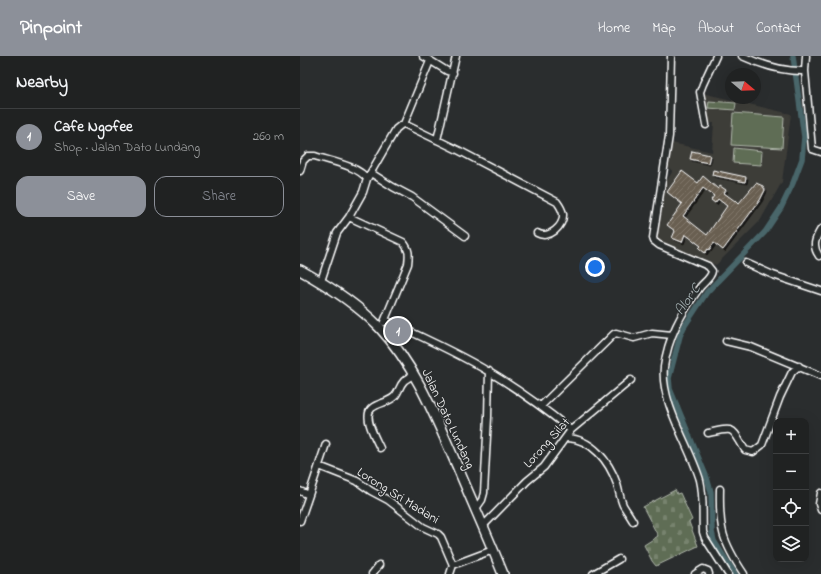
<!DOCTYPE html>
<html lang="en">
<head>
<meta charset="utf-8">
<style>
	:root { --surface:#202222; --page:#282a2a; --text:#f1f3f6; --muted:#a2a4a5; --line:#3d3f40; --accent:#8c9099 }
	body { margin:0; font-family:"Indie Flower",sans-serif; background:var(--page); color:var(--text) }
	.controls { position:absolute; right:12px; bottom:12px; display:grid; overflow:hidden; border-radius:8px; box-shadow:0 4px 16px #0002 }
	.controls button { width:36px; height:36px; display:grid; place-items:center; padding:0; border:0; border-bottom:1px solid var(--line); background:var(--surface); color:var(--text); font:20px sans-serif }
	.compass { position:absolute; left:425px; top:12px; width:36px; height:36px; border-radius:50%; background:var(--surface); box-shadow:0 4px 16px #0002; rotate:109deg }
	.you { position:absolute; left:295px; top:211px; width:14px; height:14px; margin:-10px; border:3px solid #fff; border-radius:50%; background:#1a73e8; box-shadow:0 0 0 6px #1a73e833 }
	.badge { display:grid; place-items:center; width:26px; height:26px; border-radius:50%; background:var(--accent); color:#fff; font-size:13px; font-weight:700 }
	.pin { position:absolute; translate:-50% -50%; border:2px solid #fff; box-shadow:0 1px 4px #0006 }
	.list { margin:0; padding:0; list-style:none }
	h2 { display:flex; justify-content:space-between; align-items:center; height:52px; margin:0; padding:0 16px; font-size:17px }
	h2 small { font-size:13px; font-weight:400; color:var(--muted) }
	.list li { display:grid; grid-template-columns:26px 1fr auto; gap:12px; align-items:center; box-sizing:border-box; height:56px; padding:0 16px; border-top:1px solid var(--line) }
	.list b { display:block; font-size:15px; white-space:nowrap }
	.list p { margin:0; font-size:13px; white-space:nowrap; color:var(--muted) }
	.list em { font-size:13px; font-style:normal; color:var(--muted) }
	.actions { display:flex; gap:8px; padding:12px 16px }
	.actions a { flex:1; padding:9px 0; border:1px solid var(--accent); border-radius:12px; text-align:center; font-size:14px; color:var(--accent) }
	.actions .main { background:var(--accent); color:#fff }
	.icon { flex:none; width:22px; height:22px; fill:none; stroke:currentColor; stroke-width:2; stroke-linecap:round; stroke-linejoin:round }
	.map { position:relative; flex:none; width:521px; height:518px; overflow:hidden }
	header { display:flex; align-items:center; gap:24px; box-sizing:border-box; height:56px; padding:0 20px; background:var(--accent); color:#fff }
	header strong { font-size:19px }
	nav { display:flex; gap:22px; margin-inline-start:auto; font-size:14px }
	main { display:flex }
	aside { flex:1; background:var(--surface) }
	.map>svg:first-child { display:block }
	.built { fill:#3d3c38 }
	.cemetery { fill:url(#cemetery-stones); stroke:#afb6aa }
	.park { fill:#5f6d55; stroke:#afb6aa }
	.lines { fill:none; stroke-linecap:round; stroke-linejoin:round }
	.canal { stroke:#48666a; stroke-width:5.5 }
	.building { fill:url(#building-hatch); stroke:#fff; fill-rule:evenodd; filter:url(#shadow) }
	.street-casing { stroke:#fff; stroke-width:9 }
	.secondary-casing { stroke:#fff; stroke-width:12 }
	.street { stroke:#2a2d2e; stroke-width:6 }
	.secondary { stroke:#2a2d2e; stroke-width:9 }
	.labels { text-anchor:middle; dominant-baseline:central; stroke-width:3; stroke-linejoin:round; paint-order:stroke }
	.street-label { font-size:13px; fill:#fff; stroke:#2a2d2e }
	.water-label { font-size:14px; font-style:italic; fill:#adbabc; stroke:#2a2d2e }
</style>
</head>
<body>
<header>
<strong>Pinpoint</strong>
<nav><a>Home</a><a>Map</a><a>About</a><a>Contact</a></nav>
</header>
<main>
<aside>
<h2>Nearby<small></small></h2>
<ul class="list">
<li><span class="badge">1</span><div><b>Cafe Ngofee</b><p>Shop · Jalan Dato Lundang</p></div><em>260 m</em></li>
</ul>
<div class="actions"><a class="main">Save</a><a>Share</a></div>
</aside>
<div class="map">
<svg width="521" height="518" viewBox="0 0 521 518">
	<defs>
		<pattern id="cemetery-stones" width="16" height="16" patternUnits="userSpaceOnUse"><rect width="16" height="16" fill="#5f6d55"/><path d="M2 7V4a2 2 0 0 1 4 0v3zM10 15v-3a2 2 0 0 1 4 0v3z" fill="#77836e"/></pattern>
		<pattern id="building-hatch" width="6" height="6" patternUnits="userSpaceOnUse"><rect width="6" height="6" fill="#695f51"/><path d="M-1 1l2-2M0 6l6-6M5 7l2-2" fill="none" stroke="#80776b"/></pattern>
		<filter id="shadow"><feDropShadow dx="2" dy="2" stdDeviation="0" flood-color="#0009"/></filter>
	</defs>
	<rect width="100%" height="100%" fill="#2a2d2e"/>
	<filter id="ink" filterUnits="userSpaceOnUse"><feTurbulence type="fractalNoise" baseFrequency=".025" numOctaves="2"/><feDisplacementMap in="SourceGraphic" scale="8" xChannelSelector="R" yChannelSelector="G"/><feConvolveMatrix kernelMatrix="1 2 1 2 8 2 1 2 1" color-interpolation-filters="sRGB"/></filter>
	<g filter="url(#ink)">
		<!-- built -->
		<path class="built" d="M402 37 491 58 482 126 460 165 416 209 357 185 365 124H367L373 115 367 111 372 87 412 96 414 67H408V62Z"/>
		<!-- cemetery -->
		<path class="cemetery" d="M375 434 377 438 380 437 392 464 389 466 398 490 356 510 352 505 344 489 358 480 343 451Z"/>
		<!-- park -->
		<path class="park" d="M409 45 436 47 435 54 408 52Z
			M433 57 484 61 482 92 431 89Z
			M434 92 462 95 461 109 433 107Z"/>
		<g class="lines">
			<!-- canal -->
			<path class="canal" d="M435 518 414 485 412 476 411 436 407 422 370 333 369 322 380 280 384 271 407 236 465 176 481 152 493 127 502 103 504 81 493 0"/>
		</g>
		<!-- building -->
		<path class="building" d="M392 95 410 99 408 107 390 103Z
			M413 114 446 121 445 126 412 119Z
			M382 115 398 127 403 120 418 133 420 130 426 134 424 137 435 145 436 144 439 147 456 127 463 130 465 134 460 144 423 194 414 187 409 194 408 193 405 197 399 192 401 190 385 178 382 186 372 182 375 175 367 169 382 148 367 136ZM403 132 414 140 411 144 415 147 418 143 427 150 407 179 383 160Z"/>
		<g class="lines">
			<!-- street casing -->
			<g class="street-casing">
				<path id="street" d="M123 0 147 15 153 17
					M371 0 369 80 353 182 354 185 359 189 408 210 412 215C411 223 402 227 398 234 381 258 368 281 364 311 360 347 390 390 400 424 404 440 402 459 403 476L405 482 428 518
					M442 0C462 9 483 16 505 15
					M506 0 505 15 512 93 521 96
					M104 68 130 5
					M406 69 400 36 403 28 416 0
					M137 84 156 0
					M0 115 3 105 8 100H15C29 105 59 110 67 123
					M71 117 93 131 112 141 165 180
					M49 161 103 186C110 194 109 199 108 208L84 266
					M519 200C512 190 515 183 521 173
					M446 207 473 219 521 235
					M21 225 37 177 49 161 63 136 67 123 96 73 101 69 104 68 158 94 257 146C260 150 262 153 263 158 264 170 249 184 237 177
					M85 264C120 280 156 296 189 316 218 333 245 353 271 374
					M426 285 451 291 521 320
					M241 350 314 278 316 277 334 282 352 277 372 279
					M408 377C436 371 431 371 445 394L453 396 462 389 480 341 492 316 499 310
					M267 382C292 383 309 405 317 428 319 435 320 442 323 449 326 454 330 460 333 465
					M80 392C76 383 62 360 72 352 78 347 87 347 94 341 99 337 99 330 104 325 106 323 111 321 114 318
					M19 410 57 425 71 435 88 444 123 471 138 478 141 481 153 509
					M420 433C419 473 422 485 444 518
					M0 435 9 439 0 465
					M521 437 519 448 521 454
					M9 439 26 388
					M175 454 182 444 184 437 188 361 189 315
					M183 470 227 425 244 411 271 374 331 324
					M153 509 193 494
					M72 518 79 509
					M150 518 153 509
					M293 518 319 503
					M395 518 403 513 408 515 409 518"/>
			</g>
			<!-- secondary casing -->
			<g class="secondary-casing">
				<path id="secondary" d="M0 214C29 230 57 248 80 272 117 312 136 363 158 412 173 448 189 483 203 518"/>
			</g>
			<!-- street -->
			<use href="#street" class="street"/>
			<!-- secondary -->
			<use href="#secondary" class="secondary"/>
		</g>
	</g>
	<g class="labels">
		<!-- street labels -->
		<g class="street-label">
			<text transform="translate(148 363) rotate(65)">Jalan Dato Lundang</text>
			<text transform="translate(247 387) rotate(-48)">Lorong Silat</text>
			<text transform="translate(98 440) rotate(32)">Lorong Sri Madani</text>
		</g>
		<!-- water labels -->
		<g class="water-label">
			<text transform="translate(388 244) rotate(-55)">Alor C</text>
		</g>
	</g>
</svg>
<div class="controls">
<button>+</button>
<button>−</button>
<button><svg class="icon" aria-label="locate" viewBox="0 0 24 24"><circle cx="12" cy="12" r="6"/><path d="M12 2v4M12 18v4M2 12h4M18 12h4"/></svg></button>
<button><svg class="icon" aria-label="layers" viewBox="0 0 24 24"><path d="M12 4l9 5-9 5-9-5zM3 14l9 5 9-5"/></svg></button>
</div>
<svg class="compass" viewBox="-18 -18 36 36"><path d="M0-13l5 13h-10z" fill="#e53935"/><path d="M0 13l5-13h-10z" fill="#a2a4a5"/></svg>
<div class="you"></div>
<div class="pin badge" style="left:98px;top:275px">1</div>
</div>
</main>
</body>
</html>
